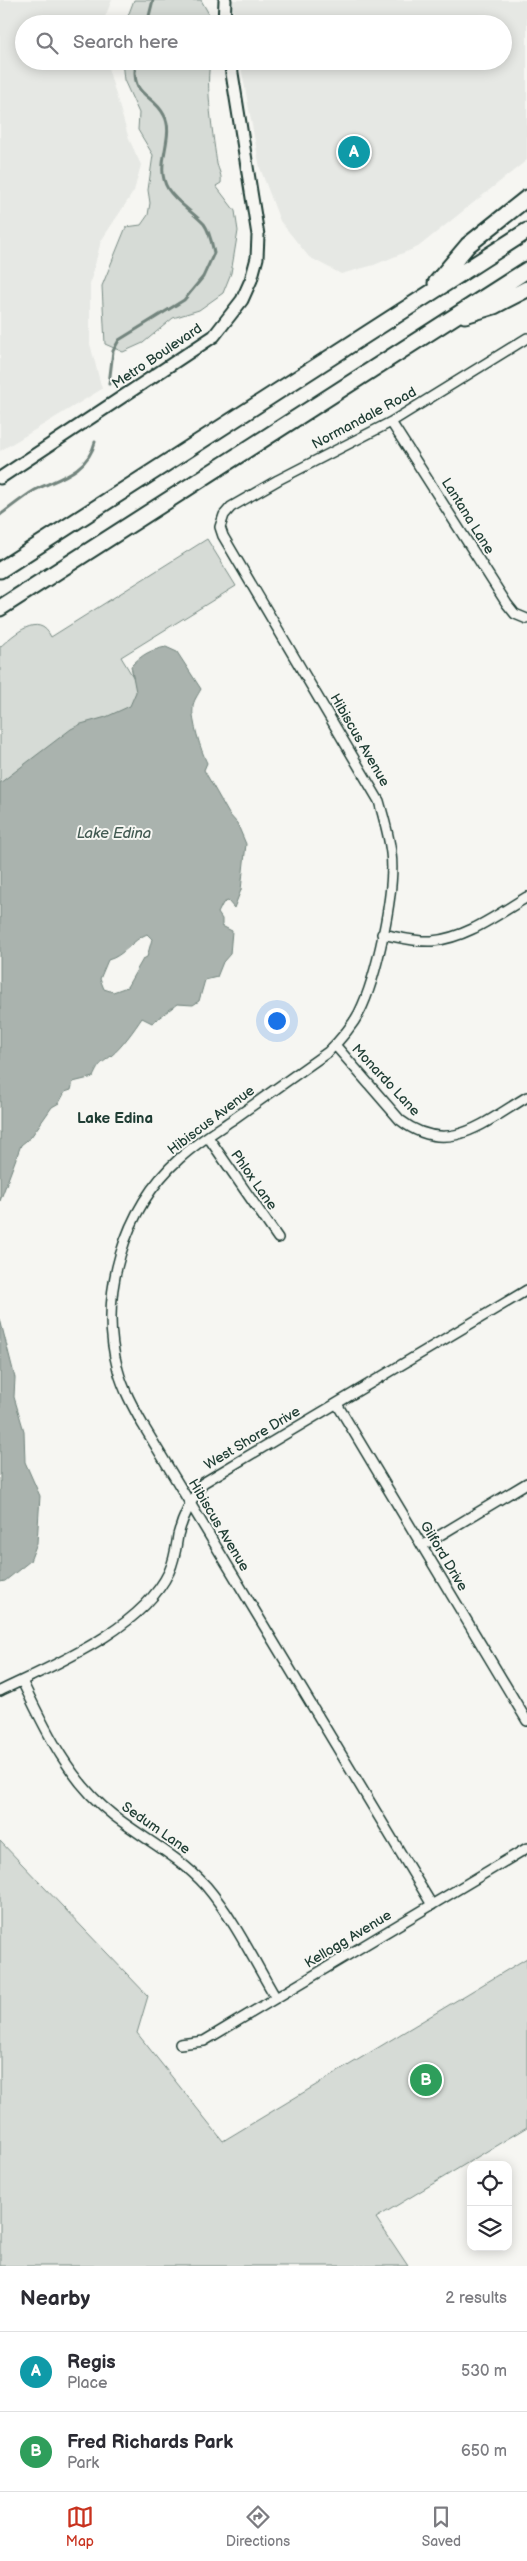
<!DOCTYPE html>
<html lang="en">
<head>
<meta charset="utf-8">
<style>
	:root { --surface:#fff; --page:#f2f2f3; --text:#2b2b33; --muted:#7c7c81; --line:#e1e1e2; --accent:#c8321e }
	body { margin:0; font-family:"Balsamiq Sans",sans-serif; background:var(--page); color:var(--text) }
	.controls { position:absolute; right:15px; bottom:15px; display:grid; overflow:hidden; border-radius:10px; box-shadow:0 2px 12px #0003 }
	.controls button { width:45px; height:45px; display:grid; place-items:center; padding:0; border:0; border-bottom:1px solid var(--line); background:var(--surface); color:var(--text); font:25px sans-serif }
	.you { position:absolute; left:276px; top:1020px; width:18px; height:18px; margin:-12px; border:4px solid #fff; border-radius:50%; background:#1a73e8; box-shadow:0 0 0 8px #1a73e833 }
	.badge { display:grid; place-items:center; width:32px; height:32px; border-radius:50%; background:var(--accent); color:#fff; font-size:16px; font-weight:700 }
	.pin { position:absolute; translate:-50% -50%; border:2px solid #fff; box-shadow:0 1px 5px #0006 }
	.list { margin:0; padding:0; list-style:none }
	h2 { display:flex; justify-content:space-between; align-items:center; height:65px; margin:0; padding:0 20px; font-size:21px }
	h2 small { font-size:16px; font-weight:400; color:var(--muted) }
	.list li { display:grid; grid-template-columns:32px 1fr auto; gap:15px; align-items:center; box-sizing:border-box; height:80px; padding:0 20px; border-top:1px solid var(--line) }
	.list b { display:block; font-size:19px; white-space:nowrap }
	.list p { margin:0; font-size:16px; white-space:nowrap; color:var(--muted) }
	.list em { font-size:16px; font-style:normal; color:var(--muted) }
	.icon { flex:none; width:28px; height:28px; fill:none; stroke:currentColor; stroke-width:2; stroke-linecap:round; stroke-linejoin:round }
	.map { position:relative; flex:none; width:527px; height:2266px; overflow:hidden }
	.search { position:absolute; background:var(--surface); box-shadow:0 2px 12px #0003; left:15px; right:15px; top:15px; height:55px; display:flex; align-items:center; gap:12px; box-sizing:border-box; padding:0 18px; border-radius:28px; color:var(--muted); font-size:19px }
	.sheet { height:225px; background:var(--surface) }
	nav { display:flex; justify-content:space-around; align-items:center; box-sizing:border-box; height:70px; border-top:1px solid var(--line); background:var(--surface); font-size:14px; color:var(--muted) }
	nav a { display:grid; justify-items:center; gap:2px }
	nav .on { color:var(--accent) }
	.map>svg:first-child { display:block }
	.built { fill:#e6e8e4 }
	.green { fill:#d6dbd6; stroke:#7a8c85 }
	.water { fill:#aab3ae; stroke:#72847d; fill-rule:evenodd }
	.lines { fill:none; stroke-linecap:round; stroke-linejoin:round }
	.stream { stroke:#72847d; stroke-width:3 }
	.minor-casing { stroke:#1f3d34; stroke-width:12 }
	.tertiary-casing { stroke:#1f3d34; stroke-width:15 }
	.motorway-casing { stroke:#1f3d34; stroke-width:19 }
	.minor { stroke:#f6f6f2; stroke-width:9 }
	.tertiary { stroke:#f6f6f2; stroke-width:11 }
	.motorway { stroke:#f6f6f2; stroke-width:15 }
	.labels { text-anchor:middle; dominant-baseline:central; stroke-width:4; stroke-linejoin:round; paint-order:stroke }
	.street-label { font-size:14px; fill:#1f3d34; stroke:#f6f6f2 }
	.water-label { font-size:15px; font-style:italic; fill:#425a52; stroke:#f6f6f2 }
	.neighbourhood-label { font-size:15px; font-weight:bold; fill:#1f3d34; stroke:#f6f6f2 }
</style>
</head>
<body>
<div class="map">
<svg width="527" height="2266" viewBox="0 0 527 2266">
	<rect width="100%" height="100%" fill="#f6f6f2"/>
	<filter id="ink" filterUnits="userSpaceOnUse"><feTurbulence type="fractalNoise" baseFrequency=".02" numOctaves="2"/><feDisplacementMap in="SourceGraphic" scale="10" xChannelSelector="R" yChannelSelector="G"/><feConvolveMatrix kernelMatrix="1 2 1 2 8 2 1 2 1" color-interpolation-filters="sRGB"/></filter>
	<g filter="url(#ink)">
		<!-- built -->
		<path class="built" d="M0 0H112L102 24H24V61H106L129 139 141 165 134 191 101 241 90 284V344L102 389 0 451Z
			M232 0H527V160L418 247 374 265 341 274 309 257 280 221 260 168 240 61H503V24H235Z"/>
		<!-- green -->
		<path class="green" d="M134 0H201L210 16V24H125Z
			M122 61H211C204 79 214 143 217 164 219 171 222 175 221 183L216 186 235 211 238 231 231 273 223 293 199 310 173 318 143 343 123 352 105 344 102 286 126 227 141 225 148 215 150 203 148 190 153 155 138 130 139 113 124 80Z
			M207 539 236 586 121 657 153 710 0 802V647C13 635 39 611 51 637Z
			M0 1841 148 1996 137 2033 223 2141 527 1958V2127L376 2218 408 2266H0Z"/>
		<!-- water -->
		<path class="water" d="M166 647 177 652 201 689C198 695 193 701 193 707 191 719 201 751 207 763L204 770 229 814 237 823 246 844 241 890 234 908 228 901 223 903 218 913 222 919V926L232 931 230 954 223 962 217 977 205 980 199 1001 193 1005 177 1004 152 1023 142 1018C134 1030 122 1047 111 1056 100 1065 100 1062 93 1077L73 1082 71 1090 65 1092 59 1103 52 1107 31 1137 21 1145 0 1201V783L71 729 81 724 106 717 130 706 136 692 131 666C143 654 150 650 166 647ZM147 934 152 939 147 957 143 959 127 987 113 992 104 989 100 979 108 960C124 956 132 940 147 934Z
			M0 1319 15 1378 14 1397 24 1431 25 1462 40 1496 37 1543 30 1561 5 1581 0 1582Z"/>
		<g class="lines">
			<!-- stream -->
			<path class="stream" d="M147 24 153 0
				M109 384 113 351 119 340 184 300 203 277 214 253C212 244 210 232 204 224 193 212 177 203 168 189 153 165 176 136 164 115 152 92 130 98 136 61
				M0 515C11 507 23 497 35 490 60 478 88 471 95 442"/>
			<!-- minor casing -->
			<g class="minor-casing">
				<path id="minor" d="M391 422 507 604 515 614 527 619
					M382 934C398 937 415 942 432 941 467 938 498 914 527 897
					M335 1045 400 1120C448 1157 483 1123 527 1097
					M208 1137 278 1238
					M337 1404 527 1721
					M422 1546 527 1483
					M22 1681C45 1729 69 1781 113 1815 144 1839 179 1856 206 1886 234 1919 254 1961 276 1998
					M0 1691C54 1665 142 1629 169 1572 175 1559 176 1548 178 1535 183 1516 192 1499 203 1483L527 1290
					M432 1905 143 1425C133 1407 123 1389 118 1370 98 1296 123 1209 180 1158 196 1143 214 1132 232 1120 264 1097 296 1075 328 1052 340 1040 351 1028 359 1013 376 980 396 890 391 853 389 835 384 819 379 801L223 536 220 527 224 515 231 507 278 480 391 422 527 338
					M180 2044 204 2041 527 1848"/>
			</g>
			<!-- tertiary casing -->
			<g class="tertiary-casing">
				<path id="tertiary" d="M224 24 225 0
					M0 478 214 336 242 300 251 280 257 258 258 235 230 61"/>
			</g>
			<!-- motorway casing -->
			<g class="motorway-casing">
				<path id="motorway" d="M436 283 468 245 527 198
					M465 315 494 306 527 289
					M0 570 527 231
					M0 608 527 270"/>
			</g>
			<!-- minor -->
			<use href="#minor" class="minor"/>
			<!-- tertiary -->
			<use href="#tertiary" class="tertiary"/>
			<!-- motorway -->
			<use href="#motorway" class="motorway"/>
		</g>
	</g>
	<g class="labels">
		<!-- street labels -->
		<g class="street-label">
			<text transform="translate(157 356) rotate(-34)">Metro Boulevard</text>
			<text transform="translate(364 418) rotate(-28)">Normandale Road</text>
			<text transform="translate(468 516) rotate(58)">Lantana Lane</text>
			<text transform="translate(360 740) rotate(60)">Hibiscus Avenue</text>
			<text transform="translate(386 1080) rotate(47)">Monardo Lane</text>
			<text transform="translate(211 1120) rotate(-37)">Hibiscus Avenue</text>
			<text transform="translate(254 1180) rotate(55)">Phlox Lane</text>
			<text transform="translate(252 1438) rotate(-31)">West Shore Drive</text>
			<text transform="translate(219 1525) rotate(59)">Hibiscus Avenue</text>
			<text transform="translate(444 1556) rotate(59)">Gilford Drive</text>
			<text transform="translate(156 1828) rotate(35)">Sedum Lane</text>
			<text transform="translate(348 1939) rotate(-31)">Kellogg Avenue</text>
		</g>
		<!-- water labels -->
		<g class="water-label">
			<text x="114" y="833">Lake Edina</text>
		</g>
		<!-- neighbourhood labels -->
		<g class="neighbourhood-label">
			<text x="115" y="1118">Lake Edina</text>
		</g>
	</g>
</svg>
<div class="controls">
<button><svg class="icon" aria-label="locate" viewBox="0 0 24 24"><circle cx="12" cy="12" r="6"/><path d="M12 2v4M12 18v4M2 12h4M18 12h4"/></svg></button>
<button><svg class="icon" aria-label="layers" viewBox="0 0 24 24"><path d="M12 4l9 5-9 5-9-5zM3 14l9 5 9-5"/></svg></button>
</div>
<div class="you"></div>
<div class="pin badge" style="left:354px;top:152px;background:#0f9aa8">A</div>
<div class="pin badge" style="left:426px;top:2080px;background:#2e9e5b">B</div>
<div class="search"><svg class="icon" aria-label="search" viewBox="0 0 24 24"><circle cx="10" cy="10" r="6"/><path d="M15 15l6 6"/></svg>Search here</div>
</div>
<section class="sheet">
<h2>Nearby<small>2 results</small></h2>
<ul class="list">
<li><span class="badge" style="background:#0f9aa8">A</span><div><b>Regis</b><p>Place</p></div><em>530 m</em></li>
<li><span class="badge" style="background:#2e9e5b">B</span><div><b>Fred Richards Park</b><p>Park</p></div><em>650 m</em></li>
</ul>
</section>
<nav>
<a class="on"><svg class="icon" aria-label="map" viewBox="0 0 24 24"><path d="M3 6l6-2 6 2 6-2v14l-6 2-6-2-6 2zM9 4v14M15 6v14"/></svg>Map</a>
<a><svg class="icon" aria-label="directions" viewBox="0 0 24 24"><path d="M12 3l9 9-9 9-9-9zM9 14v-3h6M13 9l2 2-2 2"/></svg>Directions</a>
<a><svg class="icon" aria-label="saved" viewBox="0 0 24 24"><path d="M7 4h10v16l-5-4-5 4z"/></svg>Saved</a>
</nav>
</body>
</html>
